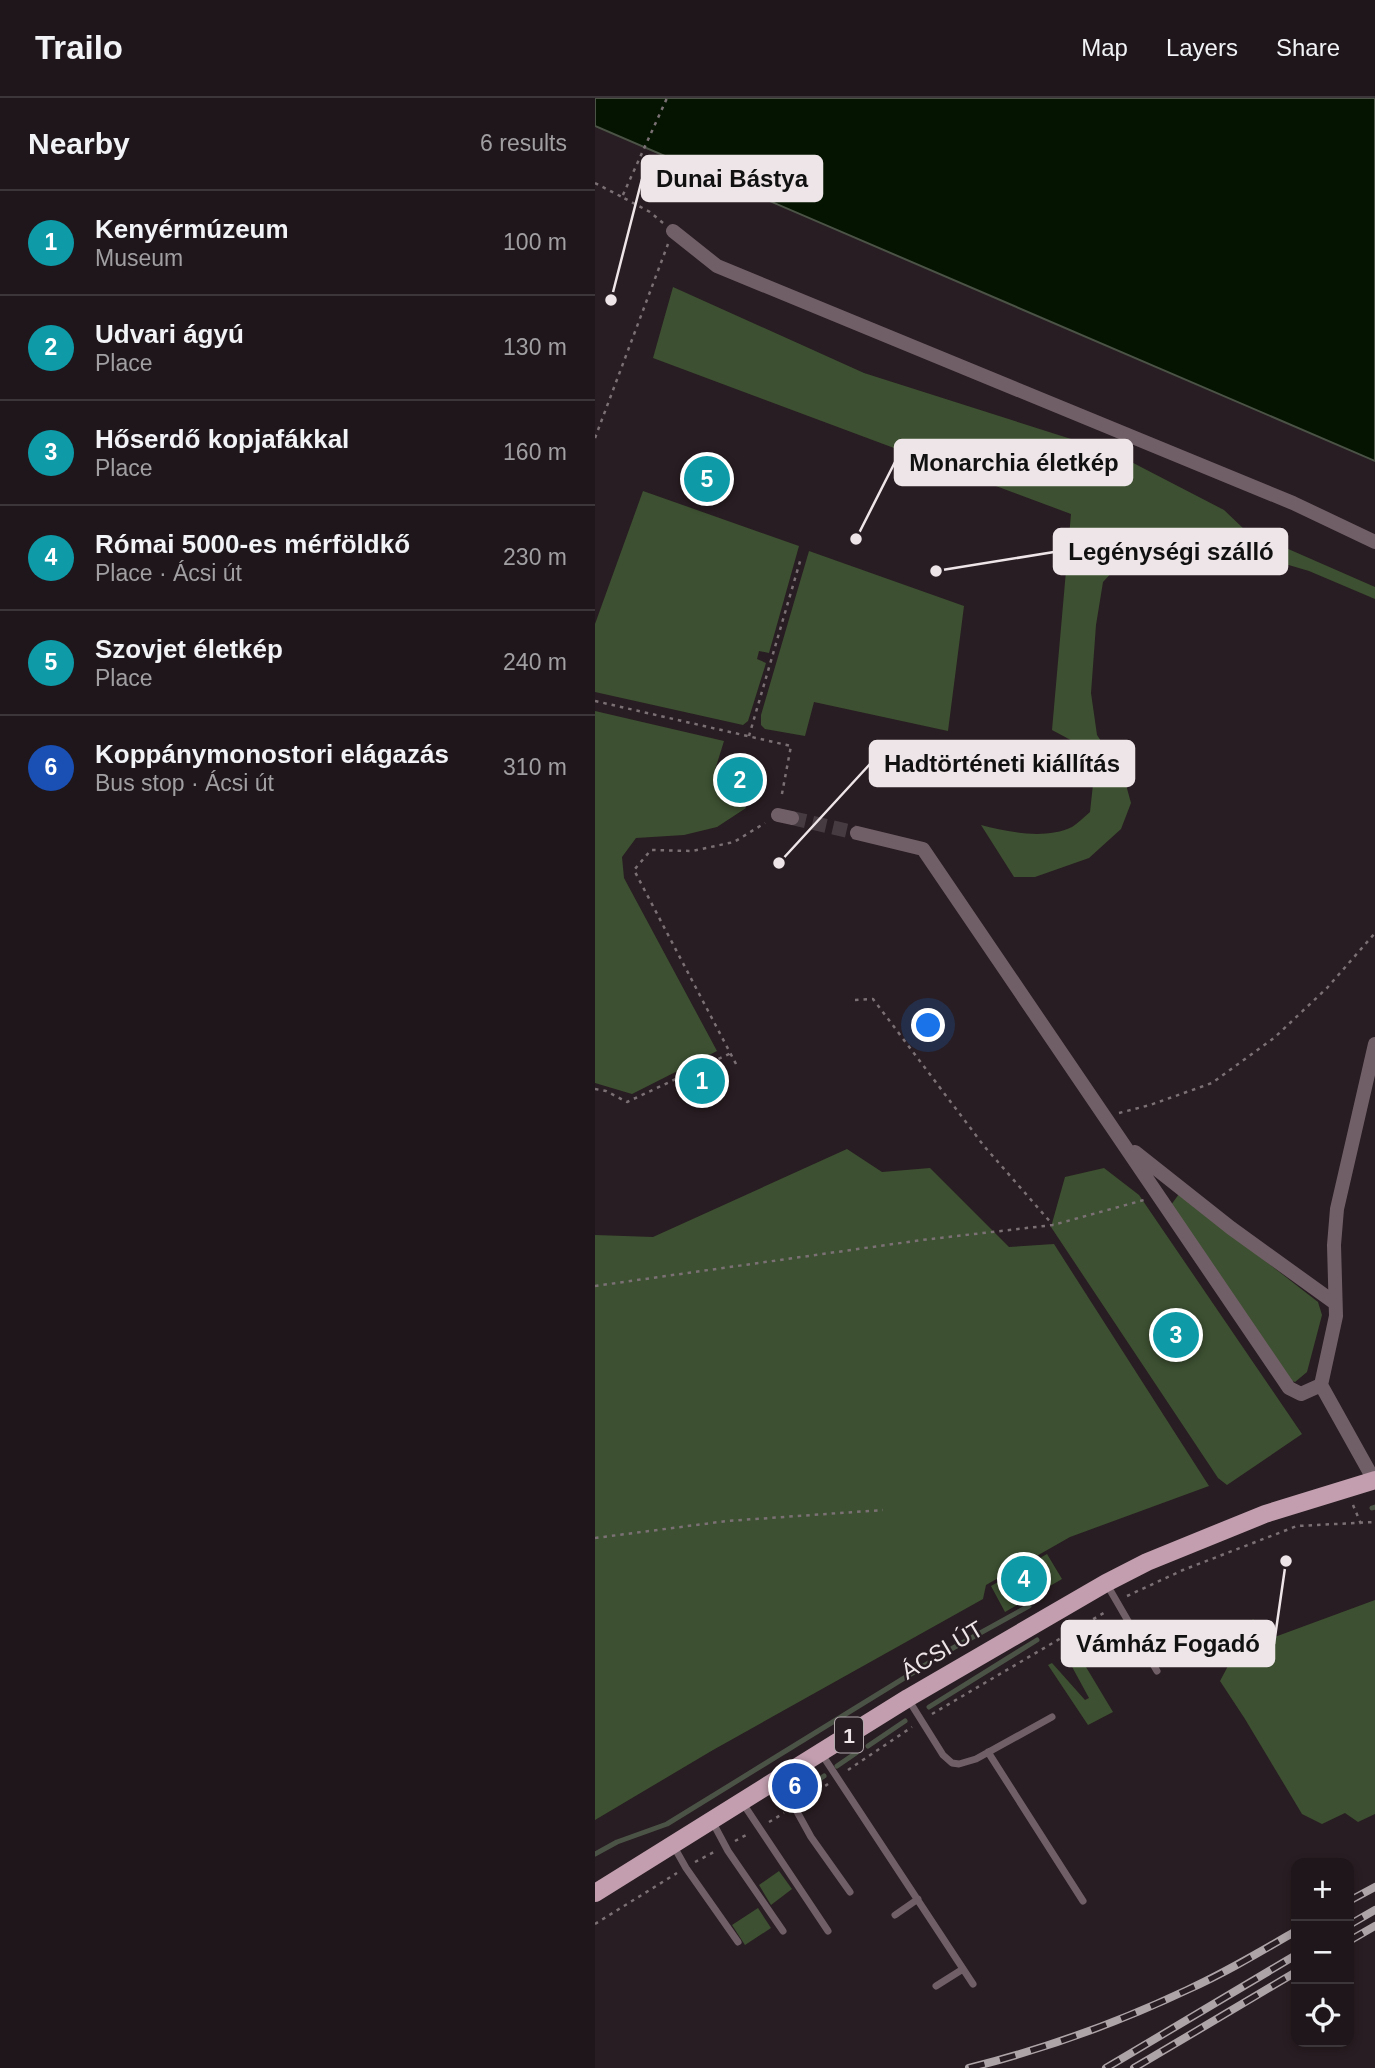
<!DOCTYPE html>
<html lang="en">
<head>
<meta charset="utf-8">
<style>
	:root { --surface:#1e161a; --page:#261f23; --text:#f1f3f6; --muted:#a19fa2; --line:#3c3539; --accent:#0f766e }
	body { margin:0; font-family:Helvetica,sans-serif; background:var(--page); color:var(--text) }
	.controls { position:absolute; right:21px; bottom:21px; display:grid; overflow:hidden; border-radius:14px; box-shadow:0 4px 10px #0003 }
	.controls button { width:63px; height:63px; display:grid; place-items:center; padding:0; border:0; border-bottom:2px solid var(--line); background:var(--surface); color:var(--text); font:35px sans-serif }
	.you { position:absolute; left:334px; top:928px; width:24px; height:24px; margin:-18px; border:5px solid #fff; border-radius:50%; background:#1a73e8; box-shadow:0 0 0 10px #1a73e833 }
	.badge { display:grid; place-items:center; width:46px; height:46px; border-radius:50%; background:var(--accent); color:#fff; font-size:23px; font-weight:700 }
	.pin { position:absolute; translate:-50% -50%; border:4px solid #fff; box-shadow:0 2px 7px #0006 }
	.list { margin:0; padding:0; list-style:none }
	h2 { display:flex; justify-content:space-between; align-items:center; height:91px; margin:0; padding:0 28px; font-size:30px }
	h2 small { font-size:23px; font-weight:400; color:var(--muted) }
	.list li { display:grid; grid-template-columns:46px 1fr auto; gap:21px; align-items:center; box-sizing:border-box; height:105px; padding:0 28px; border-top:2px solid var(--line) }
	.list b { display:block; font-size:26px; white-space:nowrap }
	.list p { margin:0; font-size:23px; white-space:nowrap; color:var(--muted) }
	.list em { font-size:23px; font-style:normal; color:var(--muted) }
	.icon { flex:none; width:38px; height:38px; fill:none; stroke:currentColor; stroke-width:2; stroke-linecap:round; stroke-linejoin:round }
	.map { position:relative; flex:none; width:780px; height:1970px; overflow:hidden }
	header { display:flex; align-items:center; gap:42px; box-sizing:border-box; height:98px; padding:0 35px; background:var(--surface); border-bottom:2px solid var(--line) }
	header strong { font-size:33px }
	nav { display:flex; gap:38px; margin-inline-start:auto; font-size:24px }
	main { display:flex }
	aside { flex:1; background:var(--surface) }
	.map>svg:first-child { display:block }
	.green { fill:#3d5031 }
	.water { fill:#051400; stroke:#4b5346; stroke-width:2 }
	.lines { fill:none; stroke-linecap:round; stroke-linejoin:round }
	.stream { stroke:#4b5346; stroke-width:5 }
	.minor-tunnel { stroke:#463b40; stroke-width:14; stroke-dasharray:14 7; stroke-linecap:butt }
	.path { stroke:#7b7175; stroke-width:2.5; stroke-dasharray:3.5 5; stroke-linecap:butt }
	.service { stroke:#715f67; stroke-width:7 }
	.minor { stroke:#715f67; stroke-width:14 }
	.primary { stroke:#c29eae; stroke-width:18 }
	.rail-casing { stroke:#ada4a8; stroke-width:8 }
	.rail { stroke:#281d22; stroke-width:5; stroke-dasharray:16; stroke-linecap:butt }
	.labels { text-anchor:middle; dominant-baseline:central; stroke-width:5; stroke-linejoin:round; paint-order:stroke }
	.shield { fill:#281d22; stroke:#b2a9ad; stroke-width:2 }
	.shield-label { font-size:21px; font-weight:bold; fill:#ede5e8 }
	.street-label { font-size:23px; fill:#ede5e8; stroke:#281d22 }
	.leader { fill:none; stroke:#ede5e8; stroke-width:2.5 }
	.callout-dot { fill:#ede5e8; stroke:#281d22; stroke-width:2.5 }
	.callout { fill:#ede5e8; stroke:#ede5e8; stroke-width:2.5 }
	.callout-label { font-size:24px; text-anchor:middle; font-weight:bold; fill:#111 }
</style>
</head>
<body>
<header>
<strong>Trailo</strong>
<nav><a>Map</a><a>Layers</a><a>Share</a></nav>
</header>
<main>
<aside>
<h2>Nearby<small>6 results</small></h2>
<ul class="list">
<li><span class="badge" style="background:#0f9aa8">1</span><div><b>Kenyérmúzeum</b><p>Museum</p></div><em>100 m</em></li>
<li><span class="badge" style="background:#0f9aa8">2</span><div><b>Udvari ágyú</b><p>Place</p></div><em>130 m</em></li>
<li><span class="badge" style="background:#0f9aa8">3</span><div><b>Hőserdő kopjafákkal</b><p>Place</p></div><em>160 m</em></li>
<li><span class="badge" style="background:#0f9aa8">4</span><div><b>Római 5000-es mérföldkő</b><p>Place · Ácsi út</p></div><em>230 m</em></li>
<li><span class="badge" style="background:#0f9aa8">5</span><div><b>Szovjet életkép</b><p>Place</p></div><em>240 m</em></li>
<li><span class="badge" style="background:#1a4fb4">6</span><div><b>Koppánymonostori elágazás</b><p>Bus stop · Ácsi út</p></div><em>310 m</em></li>
</ul>
</aside>
<div class="map">
<svg width="780" height="1970" viewBox="0 0 780 1970">
	<rect width="100%" height="100%" fill="#281d22"/>
	<!-- green -->
	<path class="green" d="M78 189 269 275 517 354 629 412 650 432 780 489V501L714 473 670 460 571 439 546 443 508 484 501 527 496 595 502 637 528 676 536 705 526 731 494 760 440 779H419L386 727C413 734 450 742 477 729 483 725 489 719 495 714L499 677 485 647 457 632 476 416 58 260Z
		M48 393 204 448 174 555 164 553 162 561 171 565 153 623 148 627 0 594V526Z
		M214 453 369 508 353 633 219 604 210 638 170 631 166 627V617Z
		M0 613 129 643 120 672 151 710 122 729 89 737 41 740 27 759 29 780 122 953 37 996 0 985Z
		M252 1051 287 1074 335 1070 414 1149 459 1146 614 1388 475 1439 391 1487 388 1501 118 1652 0 1722V1137L58 1139Z
		M509 1070 544 1097 707 1336 632 1387 623 1380 456 1129 470 1079Z
		M584 1096 723 1204 727 1217 712 1274 700 1284 694 1282 576 1107Z
		M452 1456 467 1481 410 1514 396 1488Z
		M780 1502V1716L763 1724 750 1715 727 1726 707 1716 650 1621 625 1583 658 1521 674 1541Z
		M476 1544 518 1614 493 1627 453 1567 457 1565 490 1602 494 1600 469 1554Z
		M184 1773 197 1791 176 1807 164 1787Z
		M163 1810 176 1830 150 1847 137 1827Z"/>
	<!-- water -->
	<path class="water" d="M0 0H780V363L0 28Z"/>
	<g class="lines">
		<!-- stream -->
		<path class="stream" d="M777 1410 780 1409
			M334 1609 442 1542
			M273 1648 310 1623
			M242 1668 261 1655
			M200 1698 229 1678
			M0 1756 22 1744 72 1726 358 1550 434 1508"/>
		<!-- minor-tunnel -->
		<path class="minor-tunnel" d="M197 720 262 735"/>
		<!-- path -->
		<path class="path" d="M0 85 27 99
			M68 125 55 114 27 99 72 0
			M0 340 73 146
			M0 603 196 648 186 701
			M154 638 206 460
			M260 902 278 901 389 1048 458 1127
			M141 966 39 772 56 752 97 753 139 744 170 725
			M0 991 11 993 32 1004 136 955
			M524 1015 555 1007 617 985 679 940 732 890 780 835
			M0 1188 327 1142 458 1127 549 1102
			M758 1407 766 1426
			M0 1440 132 1423 288 1412
			M532 1498 588 1472 702 1428 780 1424
			M337 1616 512 1513
			M253 1672 317 1629
			M209 1702 233 1686
			M174 1724 189 1715
			M140 1743 153 1736
			M100 1764 119 1754
			M0 1826 82 1775"/>
		<!-- service -->
		<path class="service" d="M511 1485 562 1573
			M313 1601 348 1657 357 1665 364 1666 381 1661 457 1619
			M393 1654 488 1803
			M226 1655 378 1886
			M184 1681 216 1739 255 1794
			M147 1704 233 1833
			M117 1723 133 1753 188 1833
			M78 1747 91 1770 143 1844
			M300 1817 323 1801
			M341 1888 368 1871"/>
		<!-- minor -->
		<path class="minor" d="M78 133 122 168 698 405 780 444
			M183 717 197 720
			M262 735 328 751 694 1290 706 1296 726 1287
			M540 1054 636 1130 740 1205
			M779 1382 726 1287 741 1218 739 1147 742 1111 780 946"/>
		<!-- primary -->
		<path class="primary" d="M0 1795 313 1600 511 1485 552 1464 670 1416 780 1382"/>
		<!-- rail casing -->
		<g class="rail-casing">
			<path id="rail" d="M754 1803 780 1789
				M754 1827 780 1812
				M754 1843 780 1828
				M374 1970C449 1951 522 1925 592 1892 630 1875 665 1854 701 1833
				M511 1970 701 1857
				M539 1970 701 1874"/>
		</g>
		<!-- rail -->
		<use href="#rail" class="rail"/>
	</g>
	<g class="labels">
		<!-- shield labels -->
		<rect class="shield" x="240" y="1619.5" width="28" height="35" rx="5"/>
		<g class="shield-label">
			<text x="254" y="1637">1</text>
		</g>
		<!-- street labels -->
		<g class="street-label">
			<text transform="translate(347 1552) rotate(-31)">ÁCSI ÚT</text>
		</g>
	</g>
	<!-- callouts -->
	<path class="leader" d="M16 202L47 81M261 441L300 364M341 473L459 454M184 765L275 666M691 1463L679 1546"/>
	<g class="callout-dot">
		<circle cx="16" cy="202" r="7"/>
		<circle cx="261" cy="441" r="7"/>
		<circle cx="341" cy="473" r="7"/>
		<circle cx="184" cy="765" r="7"/>
		<circle cx="691" cy="1463" r="7"/>
	</g>
	<g class="callout">
		<rect x="47" y="58" width="180" height="45" rx="7"/>
		<rect x="300" y="342" width="237" height="45" rx="7"/>
		<rect x="459" y="431" width="233" height="45" rx="7"/>
		<rect x="275" y="643" width="264" height="45" rx="7"/>
		<rect x="467" y="1523" width="212" height="45" rx="7"/>
	</g>
	<g class="callout-label">
		<text x="137" y="89">Dunai Bástya</text>
		<text x="419" y="373">Monarchia életkép</text>
		<text x="576" y="462">Legénységi szálló</text>
		<text x="407" y="674">Hadtörténeti kiállítás</text>
		<text x="573" y="1554">Vámház Fogadó</text>
	</g>
</svg>
<div class="controls">
<button>+</button>
<button>−</button>
<button><svg class="icon" aria-label="locate" viewBox="0 0 24 24"><circle cx="12" cy="12" r="6"/><path d="M12 2v4M12 18v4M2 12h4M18 12h4"/></svg></button>
</div>
<div class="you"></div>
<div class="pin badge" style="left:107px;top:983px;background:#0f9aa8">1</div>
<div class="pin badge" style="left:145px;top:682px;background:#0f9aa8">2</div>
<div class="pin badge" style="left:581px;top:1237px;background:#0f9aa8">3</div>
<div class="pin badge" style="left:429px;top:1481px;background:#0f9aa8">4</div>
<div class="pin badge" style="left:112px;top:381px;background:#0f9aa8">5</div>
<div class="pin badge" style="left:200px;top:1688px;background:#1a4fb4">6</div>
</div>
</main>
</body>
</html>
